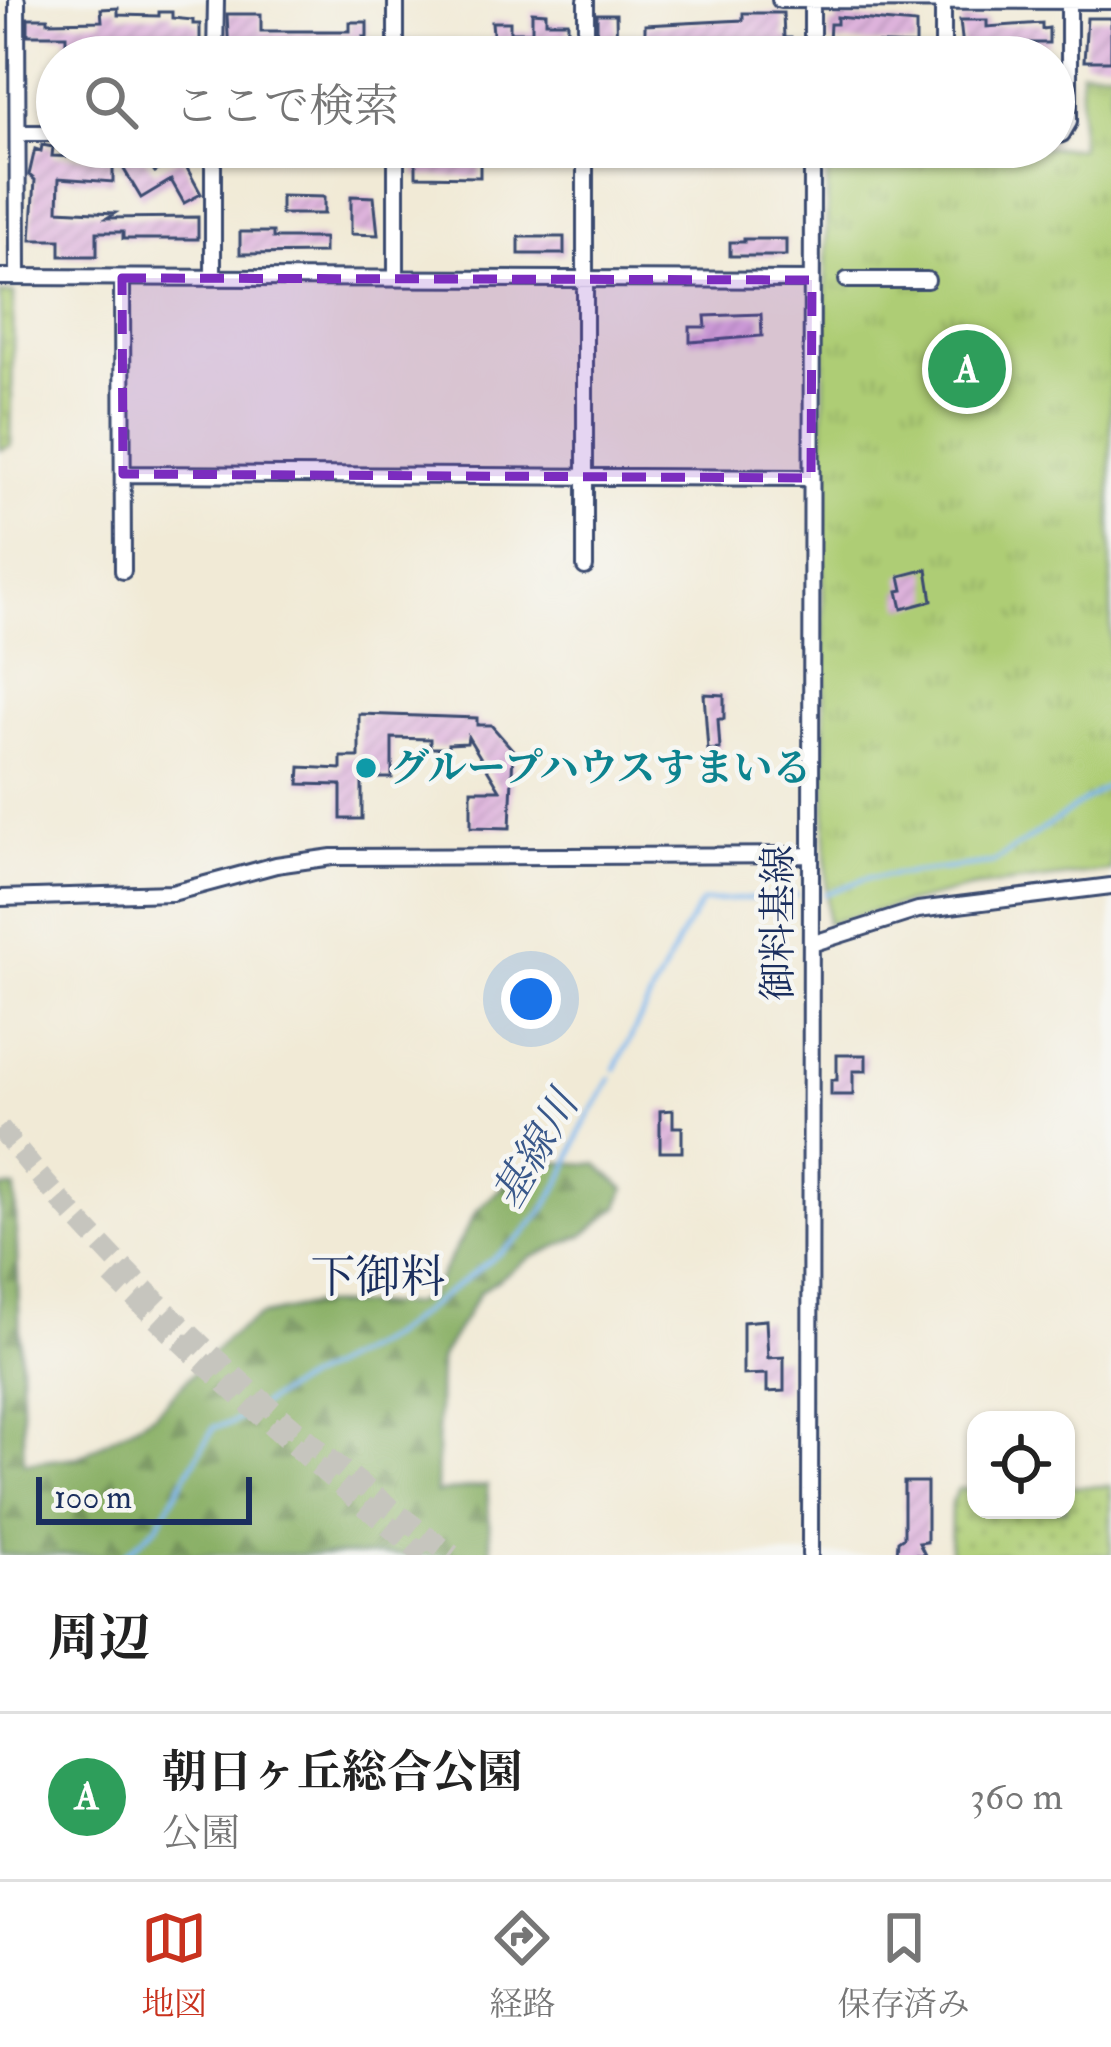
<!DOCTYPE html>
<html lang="ja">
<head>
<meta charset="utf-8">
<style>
	:root { --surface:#fff; --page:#f2f2f2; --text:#222; --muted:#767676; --line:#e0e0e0; --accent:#c8321e }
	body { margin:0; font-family:"IM FELL Double Pica","Noto Serif JP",serif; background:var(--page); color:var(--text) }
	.controls { position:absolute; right:36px; bottom:36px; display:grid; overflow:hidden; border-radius:24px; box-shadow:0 3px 9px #0004 }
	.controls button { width:108px; height:108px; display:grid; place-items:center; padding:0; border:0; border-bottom:3px solid var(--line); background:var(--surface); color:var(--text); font:60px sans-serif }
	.scale { position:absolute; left:36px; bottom:30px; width:216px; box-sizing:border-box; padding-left:12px; border:6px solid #1b2f5e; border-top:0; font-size:33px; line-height:42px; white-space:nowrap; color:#1b2f5e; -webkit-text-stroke:9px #f6f6f2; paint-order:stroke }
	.you { position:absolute; left:531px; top:999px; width:42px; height:42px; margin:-30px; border:9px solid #fff; border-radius:50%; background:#1a73e8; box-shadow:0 0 0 18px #1a73e833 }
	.badge { display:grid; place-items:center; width:78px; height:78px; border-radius:50%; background:var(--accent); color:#fff; font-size:39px; font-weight:700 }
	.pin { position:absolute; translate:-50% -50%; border:6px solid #fff; box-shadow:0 3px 12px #0006 }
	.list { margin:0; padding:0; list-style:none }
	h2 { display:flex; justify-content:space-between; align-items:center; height:156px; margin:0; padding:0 48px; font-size:51px }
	h2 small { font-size:39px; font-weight:400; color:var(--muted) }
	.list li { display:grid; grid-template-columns:78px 1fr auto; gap:36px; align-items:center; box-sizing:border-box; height:168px; padding:0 48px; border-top:3px solid var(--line) }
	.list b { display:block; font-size:45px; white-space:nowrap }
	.list p { margin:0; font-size:39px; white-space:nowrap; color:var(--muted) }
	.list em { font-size:39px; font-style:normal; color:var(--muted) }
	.icon { flex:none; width:66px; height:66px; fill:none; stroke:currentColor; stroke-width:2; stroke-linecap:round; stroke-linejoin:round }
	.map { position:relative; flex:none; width:1111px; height:1555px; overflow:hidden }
	.search { position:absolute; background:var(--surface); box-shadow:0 3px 9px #0004; left:36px; right:36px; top:36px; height:132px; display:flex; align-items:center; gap:30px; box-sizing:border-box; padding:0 42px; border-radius:66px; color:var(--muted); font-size:45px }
	.sheet { height:324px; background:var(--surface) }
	nav { display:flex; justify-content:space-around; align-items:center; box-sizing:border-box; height:168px; border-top:3px solid var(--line); background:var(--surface); font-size:33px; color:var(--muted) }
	nav a { display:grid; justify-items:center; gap:6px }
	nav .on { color:var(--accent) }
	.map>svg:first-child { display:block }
	.grass { fill:url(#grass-dots); stroke:#647e69; stroke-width:3 }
	.forest { fill:url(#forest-firs); stroke:#527062; stroke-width:3 }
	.park { fill:url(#park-tufts); stroke:#647e69; stroke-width:3 }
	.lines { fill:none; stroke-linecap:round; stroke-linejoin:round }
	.stream { stroke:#7eb8ef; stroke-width:4.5 }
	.building { fill:url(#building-hatch) }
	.highway-tunnel { stroke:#c6c5be; stroke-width:21; stroke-dasharray:21 10; stroke-linecap:butt }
	.minor-casing { stroke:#3b4b70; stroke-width:20 }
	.minor { stroke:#fff; stroke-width:14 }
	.marked { fill:#7b2cbf; fill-opacity:0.2; stroke:#7b2cbf; stroke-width:9; stroke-dasharray:24 15; stroke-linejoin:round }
	.culture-dot { fill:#0f9aa8; stroke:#f6f6f2; stroke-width:4.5 }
	.labels { text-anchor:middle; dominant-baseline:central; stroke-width:9; stroke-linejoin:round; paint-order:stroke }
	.culture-label { font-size:39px; font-weight:bold; fill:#0d838f; stroke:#f6f6f2; text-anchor:start }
	.street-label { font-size:39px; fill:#1b2f5e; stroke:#f6f6f2 }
	.water-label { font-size:42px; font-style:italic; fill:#39588a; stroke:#f6f6f2 }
	.quarter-label { font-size:45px; fill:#1b2f5e; stroke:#f6f6f2 }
</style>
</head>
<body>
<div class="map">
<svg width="1111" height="1555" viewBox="0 0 1111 1555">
	<defs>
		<pattern id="grass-dots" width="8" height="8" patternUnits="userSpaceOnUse" patternTransform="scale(3)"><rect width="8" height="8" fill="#aecd74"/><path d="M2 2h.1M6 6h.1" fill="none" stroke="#95b067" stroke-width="1.8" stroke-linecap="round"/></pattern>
		<pattern id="forest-firs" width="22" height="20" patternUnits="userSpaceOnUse" patternTransform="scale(3)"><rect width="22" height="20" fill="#8ab066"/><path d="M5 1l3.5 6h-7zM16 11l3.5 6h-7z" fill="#709057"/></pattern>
		<pattern id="park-tufts" width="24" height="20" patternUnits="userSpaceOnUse" patternTransform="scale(3)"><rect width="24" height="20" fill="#aecd74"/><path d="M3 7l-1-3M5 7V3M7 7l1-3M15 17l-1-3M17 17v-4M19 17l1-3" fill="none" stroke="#95b067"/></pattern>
		<pattern id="building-hatch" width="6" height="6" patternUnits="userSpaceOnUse" patternTransform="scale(3)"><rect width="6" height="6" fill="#deb3dc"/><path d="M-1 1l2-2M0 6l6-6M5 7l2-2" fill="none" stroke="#be9abf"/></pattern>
	</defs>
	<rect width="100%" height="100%" fill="#f6f6f2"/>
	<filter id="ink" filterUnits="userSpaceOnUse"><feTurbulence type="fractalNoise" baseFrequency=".00833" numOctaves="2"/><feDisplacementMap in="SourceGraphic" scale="24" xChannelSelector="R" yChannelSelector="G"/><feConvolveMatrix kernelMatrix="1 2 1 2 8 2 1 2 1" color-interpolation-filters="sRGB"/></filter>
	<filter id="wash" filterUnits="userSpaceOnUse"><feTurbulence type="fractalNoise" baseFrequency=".004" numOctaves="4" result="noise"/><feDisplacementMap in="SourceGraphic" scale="48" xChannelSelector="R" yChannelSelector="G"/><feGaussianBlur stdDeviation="2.7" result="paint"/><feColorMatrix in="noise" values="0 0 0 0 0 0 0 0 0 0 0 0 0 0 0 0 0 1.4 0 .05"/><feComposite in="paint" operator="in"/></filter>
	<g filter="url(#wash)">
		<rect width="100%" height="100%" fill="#f1ead6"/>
		<!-- grass -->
		<path class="grass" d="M0 293H14L11 445 0 450Z
			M1111 1486V1555H950L951 1503 958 1489H976V1510H1066V1487Z"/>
		<!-- forest -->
		<path class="forest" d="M541 1162 597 1164 625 1189 618 1207 584 1235 530 1258 480 1292 439 1360 436 1493 487 1485 491 1555H0V1188H15L24 1463 79 1457 154 1414 227 1338 259 1316 310 1305 411 1304 429 1296 477 1211 506 1183Z"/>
		<!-- park -->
		<path class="park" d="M1081 70H1111V871L969 888 827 923 822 501 828 147 1080 148Z"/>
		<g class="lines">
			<!-- stream -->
			<path class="stream" d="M825 894 867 878 993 863 1111 783
				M615 1069 683 932 702 902 797 895
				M124 1555 157 1526 214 1427 232 1423 287 1389 389 1337 522 1236 546 1207 564 1176 582 1128 611 1078"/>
		</g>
		<g id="blocks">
			<!-- building -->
			<path class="building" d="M118 8V15L159 16V12H172V18L193 20V24H200V49L170 50V57H152V49H116V42L66 43V35H28V18H48V22L102 21 101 9Z
				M532 12 546 13V22H568V42H556V52L515 51V57H495L492 22H510V32H532Z
				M743 13H783L784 38H791V51H781V56L730 57V42L645 44V25L743 20Z
				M227 14H261V31H350V22H367V37H363V46L249 48V56H229Z
				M597 14H616L617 57H597Z
				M837 17 916 24V45L829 42 830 24H837Z
				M1087 18H1111V61H1084Z
				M960 20H987V27L1042 23V29L1049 28V43H1011V56L964 57Z
				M42 145 53 147 52 156 113 158V182L59 178 58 210 115 213 107 218 198 217V239H123V232H97V256H60V240H31L35 180 29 175 35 149 41 151Z
				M138 151 155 172 181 157 201 194 184 203 171 180 141 198 119 161Z
				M416 159 480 160V177L416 176Z
				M281 196 324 197V214H281Z
				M351 196 374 197 378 235 351 234Z
				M240 232H273V238H324V253L240 254Z
				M519 237H564V254H519Z
				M744 239H786V256H730V242H744Z
				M761 314 762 336 690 342V327H706L705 316Z
				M927 569 932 601 902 609 898 591 903 590 900 576Z
				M704 694 724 695V719H718L720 749 708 750Z
				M359 714 477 718V725H491L513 750 510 828 471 827V790H500L468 737 467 743 448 744V748H430V739L392 738V778H362V819H341V785L299 784 300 767 341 769V757H359Z
				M837 1055H866V1071H853V1095H831V1080H837Z
				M673 1110V1127H682V1152H660V1111Z
				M766 1320 768 1358 784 1357V1391L767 1392V1374L743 1375V1322Z
				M904 1482H927V1542L919 1543 925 1555H897L898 1541 904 1537Z"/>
		</g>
	</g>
	<g filter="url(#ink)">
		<use href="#blocks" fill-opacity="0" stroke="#3b4b70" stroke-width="3"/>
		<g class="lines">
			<!-- highway-tunnel -->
			<path class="highway-tunnel" d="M0 1128C122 1282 294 1438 452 1555
				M112 1276C213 1374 315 1467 424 1555"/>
			<!-- minor casing -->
			<g class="minor-casing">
				<path id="minor" d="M17 0 18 277
					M780 0 1111 1
					M215 57 216 0
					M396 57V0
					M586 57V0
					M812 57V0
					M943 57V0
					M18 133H57
					M1054 137 1062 134 1069 122V0
					M396 147V278
					M585 147V567
					M0 277 812 280
					M122 278 123 571
					M213 278V147
					M847 280H927
					M123 474 811 478
					M0 898 172 893 276 865 332 857 811 855
					M811 944 918 910 1111 886
					M810 1555 812 147"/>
			</g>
			<!-- minor -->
			<use href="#minor" class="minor"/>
		</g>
	</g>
	<!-- marked area -->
	<path class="marked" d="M122 278 812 280 811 478 123 474Z"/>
	<!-- markers -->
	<circle class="culture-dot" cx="366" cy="768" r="12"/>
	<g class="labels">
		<!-- culture labels -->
		<g class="culture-label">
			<text x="390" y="768">グループハウスすまいる</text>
		</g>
		<!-- street labels -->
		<g class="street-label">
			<text transform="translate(778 923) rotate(-90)">御料基線</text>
		</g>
		<!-- water labels -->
		<g class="water-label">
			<text transform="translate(536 1150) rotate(-60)">基線川</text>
		</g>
		<!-- quarter labels -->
		<g class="quarter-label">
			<text x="378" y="1278">下御料</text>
		</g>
	</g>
</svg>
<div class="controls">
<button><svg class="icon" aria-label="locate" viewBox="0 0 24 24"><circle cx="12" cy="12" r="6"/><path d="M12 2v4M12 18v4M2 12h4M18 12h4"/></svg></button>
</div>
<div class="scale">100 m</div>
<div class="you"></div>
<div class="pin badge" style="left:967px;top:369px;background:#2e9e5b">A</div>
<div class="search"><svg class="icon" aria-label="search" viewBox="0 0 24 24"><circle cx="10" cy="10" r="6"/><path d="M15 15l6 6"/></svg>ここで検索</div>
</div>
<section class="sheet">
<h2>周辺<small></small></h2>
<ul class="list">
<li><span class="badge" style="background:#2e9e5b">A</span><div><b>朝日ヶ丘総合公園</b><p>公園</p></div><em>360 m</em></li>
</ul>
</section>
<nav>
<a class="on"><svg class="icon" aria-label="map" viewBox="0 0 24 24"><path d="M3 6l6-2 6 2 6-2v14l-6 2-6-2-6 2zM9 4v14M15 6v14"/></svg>地図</a>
<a><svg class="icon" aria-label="directions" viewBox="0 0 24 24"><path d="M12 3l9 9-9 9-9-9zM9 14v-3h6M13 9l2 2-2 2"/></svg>経路</a>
<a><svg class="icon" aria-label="saved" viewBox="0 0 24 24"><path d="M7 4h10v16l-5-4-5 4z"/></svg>保存済み</a>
</nav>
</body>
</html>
